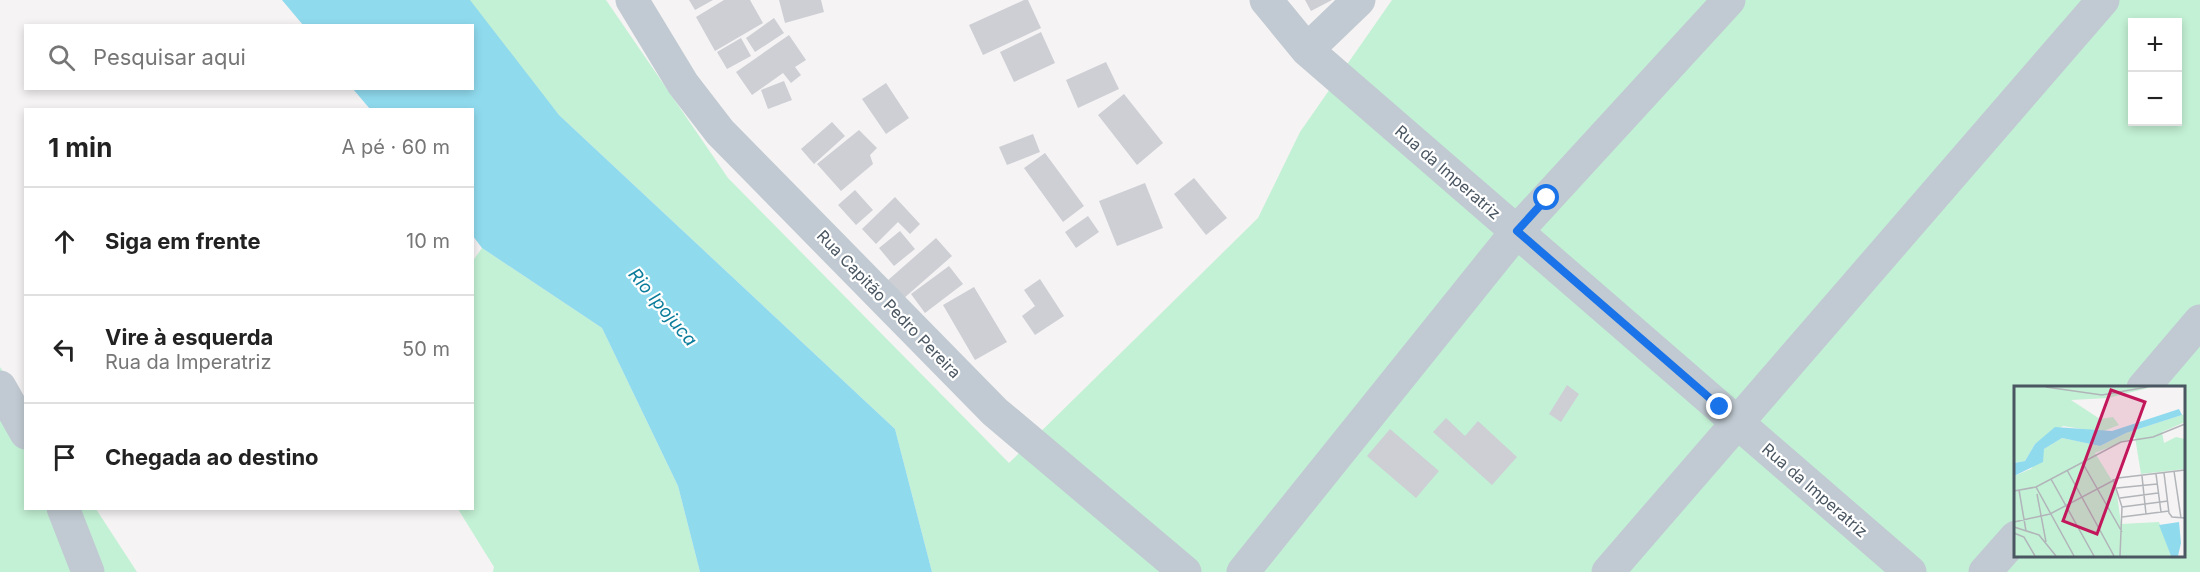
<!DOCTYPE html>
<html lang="pt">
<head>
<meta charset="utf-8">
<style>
	:root { --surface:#fff; --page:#f2f2f2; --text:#222; --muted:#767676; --line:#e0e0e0 }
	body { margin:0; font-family:Inter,sans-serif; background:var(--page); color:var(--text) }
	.controls { position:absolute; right:18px; top:18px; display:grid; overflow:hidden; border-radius:0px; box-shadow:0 3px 9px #0003 }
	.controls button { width:54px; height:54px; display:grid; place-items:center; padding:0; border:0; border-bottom:2px solid var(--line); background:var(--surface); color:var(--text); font:30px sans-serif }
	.stop { position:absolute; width:18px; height:18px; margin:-14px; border:4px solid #1a73e8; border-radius:50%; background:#fff }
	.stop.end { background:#1a73e8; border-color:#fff; box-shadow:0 2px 6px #0008 }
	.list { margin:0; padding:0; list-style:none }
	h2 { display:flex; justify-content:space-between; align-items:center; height:78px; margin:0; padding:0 24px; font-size:26px }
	h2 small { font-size:20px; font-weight:400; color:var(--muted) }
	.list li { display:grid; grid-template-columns:39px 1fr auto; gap:18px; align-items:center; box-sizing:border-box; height:108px; padding:0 24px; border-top:2px solid var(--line) }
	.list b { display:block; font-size:22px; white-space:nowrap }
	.list p { margin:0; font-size:20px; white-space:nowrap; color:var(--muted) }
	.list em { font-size:20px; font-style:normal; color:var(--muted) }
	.icon { flex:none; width:33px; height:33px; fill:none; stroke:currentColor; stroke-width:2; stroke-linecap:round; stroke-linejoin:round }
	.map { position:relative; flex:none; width:2200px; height:572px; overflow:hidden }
	.search { position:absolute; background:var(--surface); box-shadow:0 3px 9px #0003; left:24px; top:24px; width:450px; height:66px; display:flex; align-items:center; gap:15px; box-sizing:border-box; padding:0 21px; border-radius:0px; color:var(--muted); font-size:22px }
	.panel { position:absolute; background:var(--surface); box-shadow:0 3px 9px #0003; left:24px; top:108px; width:450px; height:402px; border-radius:0px }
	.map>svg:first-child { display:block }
	.green { fill:#c3f1d5; fill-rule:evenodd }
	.water { fill:#90daee }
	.building { fill:#cdcfd5 }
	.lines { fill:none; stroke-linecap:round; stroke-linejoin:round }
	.minor { stroke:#c1cad2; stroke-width:33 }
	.route { stroke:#1a73e8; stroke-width:8 }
	.labels { text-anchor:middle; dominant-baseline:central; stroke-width:4.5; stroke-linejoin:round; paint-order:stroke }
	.street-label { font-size:16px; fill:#4a5661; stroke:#fff }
	.water-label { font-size:18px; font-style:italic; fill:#0c7c9b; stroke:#fff }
	.inset-road { fill:none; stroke:#b1b4b9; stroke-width:1.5 }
	.view { fill:#c2185b; fill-opacity:0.15; stroke:#c2185b; stroke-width:3 }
	.inset-edge { fill:none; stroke:#4a5661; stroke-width:3 }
</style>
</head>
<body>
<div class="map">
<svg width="2200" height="572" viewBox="0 0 2200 572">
	<rect width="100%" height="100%" fill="#f5f3f3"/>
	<!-- green -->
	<path class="green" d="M461 0H606L728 178 1009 463 1258 218 1300 132 1392 0H2200V572H932L895 429 559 115ZM2132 22H2178V122H2132ZM2016 388H2184V556H2016Z
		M482 248 602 328 678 486 700 572H493L494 567 458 509 472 508V262Z
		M0 367 25 405 26 508 96 509 137 572H0Z"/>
	<!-- water -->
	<path class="water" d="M282 0H470L559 115 895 429 932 572H700L678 486 602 328 482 248 473 236 472 110 370 109 353 89 472 88V26L303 25Z"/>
	<!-- building -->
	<path class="building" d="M689 0H713L695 10Z
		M724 0H750L763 23 715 51 696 17Z
		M779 0H821L824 12 785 23Z
		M1024 0H1028L1041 28 983 55 969 25Z
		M1305 0H1332L1311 11Z
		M774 18 784 33 755 52 746 38Z
		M1041 32 1055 63 1014 82 1000 52Z
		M789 35 806 60 795 67 801 75 791 83 783 73 752 95 736 72Z
		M741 38 751 56 727 69 717 52Z
		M1106 62 1119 89 1078 108 1066 80Z
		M784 81 792 100 768 109 761 90Z
		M886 83 909 118 886 134 862 99Z
		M1124 94 1163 143 1137 165 1098 115Z
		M832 122 845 136 814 164 801 149Z
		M859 130 877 148 870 155 873 164 841 191 817 164Z
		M1033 134 1040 152 1007 165 999 147Z
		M1045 153 1084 206 1063 222 1024 168Z
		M1194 178 1227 218 1206 235 1174 194Z
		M1145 183 1163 228 1117 246 1099 201Z
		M855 190 873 210 856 225 838 205Z
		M895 197 920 224 910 234 898 222 876 244 862 229Z
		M1088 216 1099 232 1076 248 1065 232Z
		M900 231 915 249 894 266 879 248Z
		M936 238 952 256 903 299 887 281Z
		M949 266 963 284 925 313 911 294Z
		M1040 279 1064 316 1035 335 1022 316 1035 306 1024 290Z
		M974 287 1007 342 975 360 943 305Z
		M1567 385 1579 394 1561 422 1549 414Z
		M1446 418 1465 436 1478 421 1517 457 1492 485 1433 432Z
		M1390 429 1439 471 1416 498 1367 456Z"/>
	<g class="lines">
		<!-- minor -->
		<path class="minor" d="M632 0 683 84 720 132 995 412 1185 572
			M1266 0 1307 50 1910 572
			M1307 50 1359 0
			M0 387 26 433
			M2143 388 2200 321
			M63 508 88 572
			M1243 572 1517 231 1729 0
			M1608 572 2103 0
			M1985 572 2016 537"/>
	</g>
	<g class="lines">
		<!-- route -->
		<path class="route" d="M1547 198 1517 231 1720 407"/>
	</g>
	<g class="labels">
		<!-- street labels -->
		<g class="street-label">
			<text transform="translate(1448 172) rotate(41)">Rua da Imperatriz</text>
			<text transform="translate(889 304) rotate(46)">Rua Capitão Pedro Pereira</text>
			<text transform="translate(1815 490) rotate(41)">Rua da Imperatriz</text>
		</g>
		<!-- water labels -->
		<g class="water-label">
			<text transform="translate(663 307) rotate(50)">Rio Ipojuca</text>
		</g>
	</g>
	<!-- overview -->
	<g transform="translate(2014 386)">
		<rect width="171" height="171" fill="#f5f3f3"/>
		<path d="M0 1H138L94 12 57 14 86 33 99 31 105 39 87 46 49 40 21 58 11 75 0 77ZM171 28V36L148 46 150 57 162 51 171 53V83L127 88 121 51 81 67 102 101 107 138 145 136 157 170H0V90L17 83 30 63 48 52 86 60 112 47Z" fill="#c3f1d5"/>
		<path d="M165 23 168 29 112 47 86 60 48 52 30 63 29 76 0 90V77L11 75 21 58 41 41 98 45ZM165 136 167 157 164 170H157L145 139Z" fill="#90daee"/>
		<path class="inset-road" d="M32 1 88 9 133 1M68 76 108 146M53 84 100 170M160 85 167 132M150 87 155 127 158 131 171 132M142 88 147 126M128 90 132 128M37 93 80 170M99 93 108 121 106 170M22 101 60 170M103 102 143 98M5 104 12 145M0 105 22 101 107 56 139 51 171 38M23 108 32 156M106 112 144 107M108 121 154 115M108 131 155 125M0 136 36 128 104 92 171 84M0 141 25 149 42 170M0 147 10 151 21 170"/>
		<path class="view" d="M97 4 131 16 83 148 49 135Z"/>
		<rect width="171" height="171" class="inset-edge"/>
	</g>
</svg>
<div class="controls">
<button>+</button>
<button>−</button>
</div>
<div class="stop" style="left:1547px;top:198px"></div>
<div class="stop end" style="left:1720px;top:407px"></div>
<div class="search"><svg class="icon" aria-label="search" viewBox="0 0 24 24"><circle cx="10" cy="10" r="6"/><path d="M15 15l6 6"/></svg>Pesquisar aqui</div>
<section class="panel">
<h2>1 min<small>A pé · 60 m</small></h2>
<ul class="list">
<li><svg class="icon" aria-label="ahead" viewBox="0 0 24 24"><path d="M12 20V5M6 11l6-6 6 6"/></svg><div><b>Siga em frente</b></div><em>10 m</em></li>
<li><svg class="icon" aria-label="left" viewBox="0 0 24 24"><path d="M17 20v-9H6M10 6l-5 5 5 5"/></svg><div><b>Vire à esquerda</b><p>Rua da Imperatriz</p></div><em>50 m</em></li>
<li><svg class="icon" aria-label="arrive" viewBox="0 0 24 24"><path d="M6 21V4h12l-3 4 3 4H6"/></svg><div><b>Chegada ao destino</b></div></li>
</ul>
</section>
</div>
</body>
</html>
